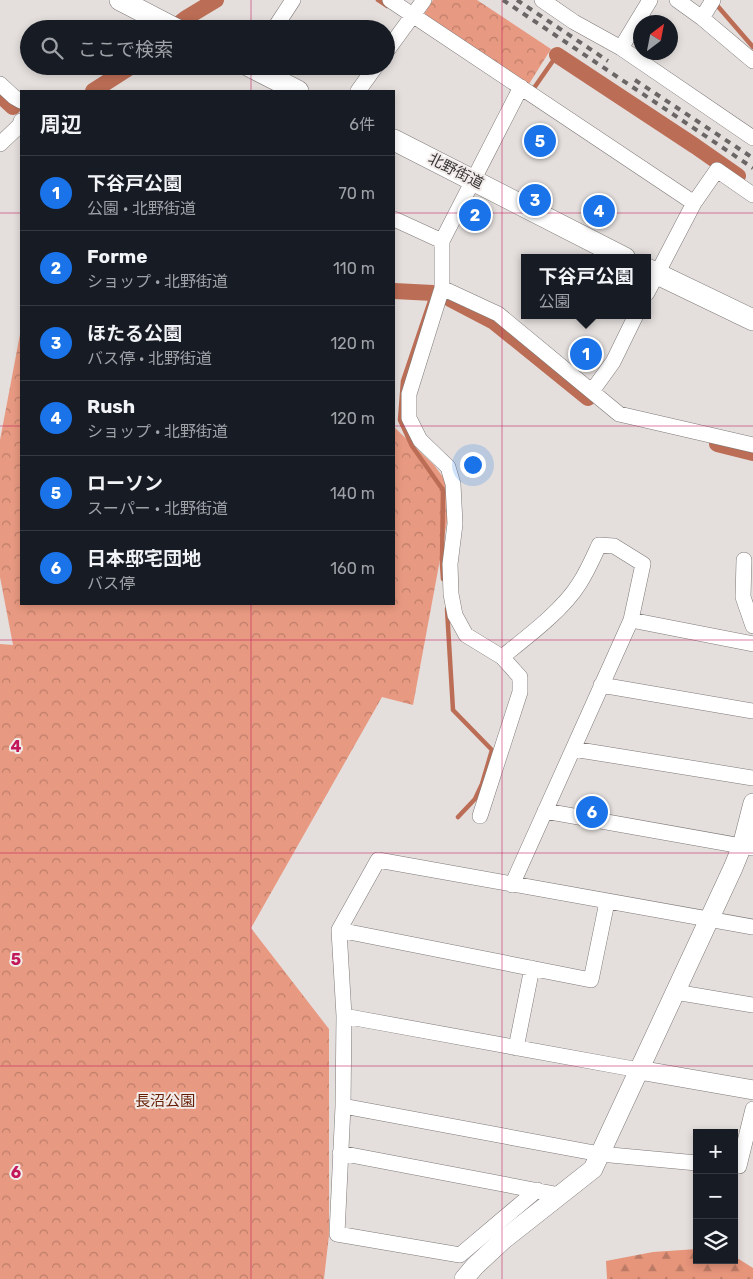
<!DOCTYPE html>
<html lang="ja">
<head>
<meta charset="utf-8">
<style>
	:root { --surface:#171b24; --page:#242831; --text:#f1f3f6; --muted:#9ea1a6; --line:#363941; --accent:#1a73e8 }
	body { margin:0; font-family:Rubik,"Noto Sans JP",sans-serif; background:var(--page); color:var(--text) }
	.controls { position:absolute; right:15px; bottom:15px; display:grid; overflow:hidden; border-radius:0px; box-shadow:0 2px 8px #0003 }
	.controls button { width:45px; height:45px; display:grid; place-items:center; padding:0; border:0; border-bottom:1px solid var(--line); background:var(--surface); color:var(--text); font:25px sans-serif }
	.compass { position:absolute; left:633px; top:15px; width:45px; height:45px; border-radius:50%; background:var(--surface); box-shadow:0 2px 8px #0003; rotate:32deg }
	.you { position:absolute; left:472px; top:464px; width:18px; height:18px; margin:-12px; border:4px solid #fff; border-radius:50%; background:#1a73e8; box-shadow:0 0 0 8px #1a73e833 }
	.badge { display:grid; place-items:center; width:32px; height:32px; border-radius:50%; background:var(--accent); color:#fff; font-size:16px; font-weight:700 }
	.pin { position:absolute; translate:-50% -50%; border:2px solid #fff; box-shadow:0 1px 5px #0006 }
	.popup { position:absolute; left:521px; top:254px; width:130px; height:65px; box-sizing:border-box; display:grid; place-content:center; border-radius:0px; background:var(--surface); filter:drop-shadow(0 1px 4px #0005); font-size:16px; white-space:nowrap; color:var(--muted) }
	.popup b { font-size:19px; color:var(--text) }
	.popup::after { content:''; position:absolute; left:50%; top:100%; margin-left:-10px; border:10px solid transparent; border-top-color:var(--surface) }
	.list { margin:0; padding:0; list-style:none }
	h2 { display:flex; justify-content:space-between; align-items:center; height:65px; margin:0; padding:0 20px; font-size:21px }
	h2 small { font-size:16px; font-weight:400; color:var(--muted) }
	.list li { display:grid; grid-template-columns:32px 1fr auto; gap:15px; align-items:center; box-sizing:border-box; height:75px; padding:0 20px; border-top:1px solid var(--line) }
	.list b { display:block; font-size:19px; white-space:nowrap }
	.list p { margin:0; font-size:16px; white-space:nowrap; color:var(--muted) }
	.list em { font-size:16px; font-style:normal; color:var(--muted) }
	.icon { flex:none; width:28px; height:28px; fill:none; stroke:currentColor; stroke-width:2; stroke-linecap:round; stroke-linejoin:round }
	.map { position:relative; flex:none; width:753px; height:1279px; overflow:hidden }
	.search { position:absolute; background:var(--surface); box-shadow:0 2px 8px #0003; left:20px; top:20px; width:375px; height:55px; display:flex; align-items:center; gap:12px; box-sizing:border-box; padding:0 18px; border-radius:28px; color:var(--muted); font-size:19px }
	.panel { position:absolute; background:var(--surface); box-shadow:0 2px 8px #0003; left:20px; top:90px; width:375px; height:515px; border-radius:0px }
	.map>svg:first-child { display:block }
	.forest { fill:url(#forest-firs) }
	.park { fill:url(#park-crowns) }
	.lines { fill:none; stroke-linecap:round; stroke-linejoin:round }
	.stream { stroke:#bc6d55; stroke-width:4.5 }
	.canal { stroke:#bc6d55; stroke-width:16 }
	.minor-casing { stroke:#7e7977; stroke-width:16 }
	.tertiary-casing { stroke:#7e7977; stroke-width:20 }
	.secondary-casing { stroke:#7e7977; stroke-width:22 }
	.minor { stroke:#fff; stroke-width:15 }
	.tertiary { stroke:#fff; stroke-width:19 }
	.secondary { stroke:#fff; stroke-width:21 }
	.rail { stroke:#6a6666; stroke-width:4; stroke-dasharray:6 6; stroke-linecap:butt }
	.grid { fill:none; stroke:#c2185b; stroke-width:1; stroke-opacity:0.55 }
	.labels { text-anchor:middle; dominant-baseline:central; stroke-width:4; stroke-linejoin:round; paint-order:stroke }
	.street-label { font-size:15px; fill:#393636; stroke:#f1ecea }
	.park-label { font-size:15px; fill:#651d03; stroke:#f1ecea }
	.grid-label { font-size:16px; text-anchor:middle; font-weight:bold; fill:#c2185b; stroke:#f1ecea; stroke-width:4; stroke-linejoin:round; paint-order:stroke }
</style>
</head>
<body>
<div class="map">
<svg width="753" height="1279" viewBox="0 0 753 1279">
	<defs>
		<pattern id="forest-firs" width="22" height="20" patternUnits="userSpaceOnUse" patternTransform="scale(1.25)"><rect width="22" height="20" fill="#e6947a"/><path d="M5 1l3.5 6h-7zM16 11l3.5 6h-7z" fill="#bb7a65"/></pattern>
		<pattern id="park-crowns" width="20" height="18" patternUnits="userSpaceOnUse" patternTransform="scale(1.25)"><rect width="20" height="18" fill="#e89981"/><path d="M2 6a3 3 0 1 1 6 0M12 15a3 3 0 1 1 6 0" fill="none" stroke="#bd7e6a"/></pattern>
	</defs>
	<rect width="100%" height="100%" fill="#e4dfdd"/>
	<!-- forest -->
	<path class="forest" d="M697 1249V1260H734V1256L753 1268V1279H607L606 1261 653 1252Z"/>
	<!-- park -->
	<path class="park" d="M433 0H477L551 49 529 84 424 14Z
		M21 329V604H394V427L434 465 446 481 449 511 413 705 382 697 251 928 329 1029V1235L324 1279H0V644L13 645 0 577V440Z"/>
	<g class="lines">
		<!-- stream -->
		<path class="stream" d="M378 0 387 6
			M715 3 753 47
			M531 88H534L557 55
			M430 301 403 381 400 420 412 446 443 490 442 564 443 579
			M447 609 453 710 492 750 482 784 475 799 458 817"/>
		<!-- canal -->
		<path class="canal" d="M172 29 186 18 216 0
			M557 55 695 146 738 176
			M93 91 132 66
			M0 95 13 107
			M394 291 433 293
			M450 299 494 322 588 398
			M717 444 753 453"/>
		<!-- minor casing -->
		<g class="minor-casing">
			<path id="minor" d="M390 0 694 203
				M542 0 574 22 621 48 753 138
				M677 0 702 18 713 0
				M702 18 753 61
				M274 29 293 0
				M621 48 650 0
				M386 52 424 0
				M0 84 14 97 21 101
				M358 91 376 66
				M0 144 20 125 21 121
				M394 219 442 241
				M442 288 498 314 619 414 753 445
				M647 293 694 203 717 170 753 195
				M592 391 613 362 636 315
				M744 560 743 597 753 626
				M631 620 753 644
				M502 657 466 635 455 615 451 594 450 564 455 524 453 484 448 467 420 440 409 418V394L442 288V241L521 87
				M601 685 753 711
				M573 749 753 778
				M545 811 753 848
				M480 816 520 692V677L502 657C527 637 563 610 579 584 587 572 593 558 599 545L614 546 643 564 631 620 512 885
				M339 930 591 980 607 902
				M675 992 753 1005
				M344 1016 639 1070
				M516 1048 532 968
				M343 1106 600 1154 697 1163
				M340 1153 560 1195
				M734 1166H739L753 1109
				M537 1190 460 1255 337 1234 343 1106 344 1016 339 930 378 860 753 927"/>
		</g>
		<!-- tertiary casing -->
		<g class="tertiary-casing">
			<path id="tertiary" d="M639 1070 753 1090
				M464 1279 475 1266 503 1240 593 1169 733 868 742 846 753 803"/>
		</g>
		<!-- secondary casing -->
		<g class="secondary-casing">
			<path id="secondary" d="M120 0 176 29
				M249 66 298 91
				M394 140 625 258
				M647 269 753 320"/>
		</g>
		<!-- minor -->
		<use href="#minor" class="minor"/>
		<!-- tertiary -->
		<use href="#tertiary" class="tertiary"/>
		<!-- secondary -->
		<use href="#secondary" class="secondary"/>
		<!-- rail -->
		<path class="rail" d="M503 0 753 168
			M517 0 608 61
			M635 80 753 158"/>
	</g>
	<!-- grid -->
	<path class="grid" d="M251 0V29M502 0V1279M251 66V91M0 213H21M394 213H753M0 426H21M394 426H753M251 604V1279M0 640H753M0 853H753M0 1066H753"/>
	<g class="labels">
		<!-- street labels -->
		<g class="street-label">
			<text transform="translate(456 171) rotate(27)">北野街道</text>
		</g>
		<!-- park labels -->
		<g class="park-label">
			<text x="165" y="1101">長沼公園</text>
		</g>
	</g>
	<g class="grid-label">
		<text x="16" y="752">4</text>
		<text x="16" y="965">5</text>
		<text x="16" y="1178">6</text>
	</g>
</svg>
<div class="controls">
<button>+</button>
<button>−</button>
<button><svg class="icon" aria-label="layers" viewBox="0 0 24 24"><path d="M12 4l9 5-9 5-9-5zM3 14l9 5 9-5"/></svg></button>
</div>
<svg class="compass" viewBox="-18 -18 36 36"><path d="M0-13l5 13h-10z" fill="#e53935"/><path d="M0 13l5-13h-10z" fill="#9ea1a6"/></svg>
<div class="you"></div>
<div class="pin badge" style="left:586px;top:354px">1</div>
<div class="popup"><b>下谷戸公園</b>公園</div>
<div class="pin badge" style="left:475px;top:215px">2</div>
<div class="pin badge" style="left:535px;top:200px">3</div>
<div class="pin badge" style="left:599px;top:211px">4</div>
<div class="pin badge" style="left:540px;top:141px">5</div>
<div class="pin badge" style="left:592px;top:812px">6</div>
<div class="search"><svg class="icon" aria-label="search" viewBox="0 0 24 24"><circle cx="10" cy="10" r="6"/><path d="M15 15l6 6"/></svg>ここで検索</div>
<section class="panel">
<h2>周辺<small>6件</small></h2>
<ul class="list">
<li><span class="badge">1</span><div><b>下谷戸公園</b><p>公園 · 北野街道</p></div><em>70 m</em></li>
<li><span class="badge">2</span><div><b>Forme</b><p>ショップ · 北野街道</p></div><em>110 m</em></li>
<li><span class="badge">3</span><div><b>ほたる公園</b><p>バス停 · 北野街道</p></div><em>120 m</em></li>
<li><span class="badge">4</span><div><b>Rush</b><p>ショップ · 北野街道</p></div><em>120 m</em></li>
<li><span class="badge">5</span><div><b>ローソン</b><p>スーパー · 北野街道</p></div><em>140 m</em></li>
<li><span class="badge">6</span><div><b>日本邸宅団地</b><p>バス停</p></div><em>160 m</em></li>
</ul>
</section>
</div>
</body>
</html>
